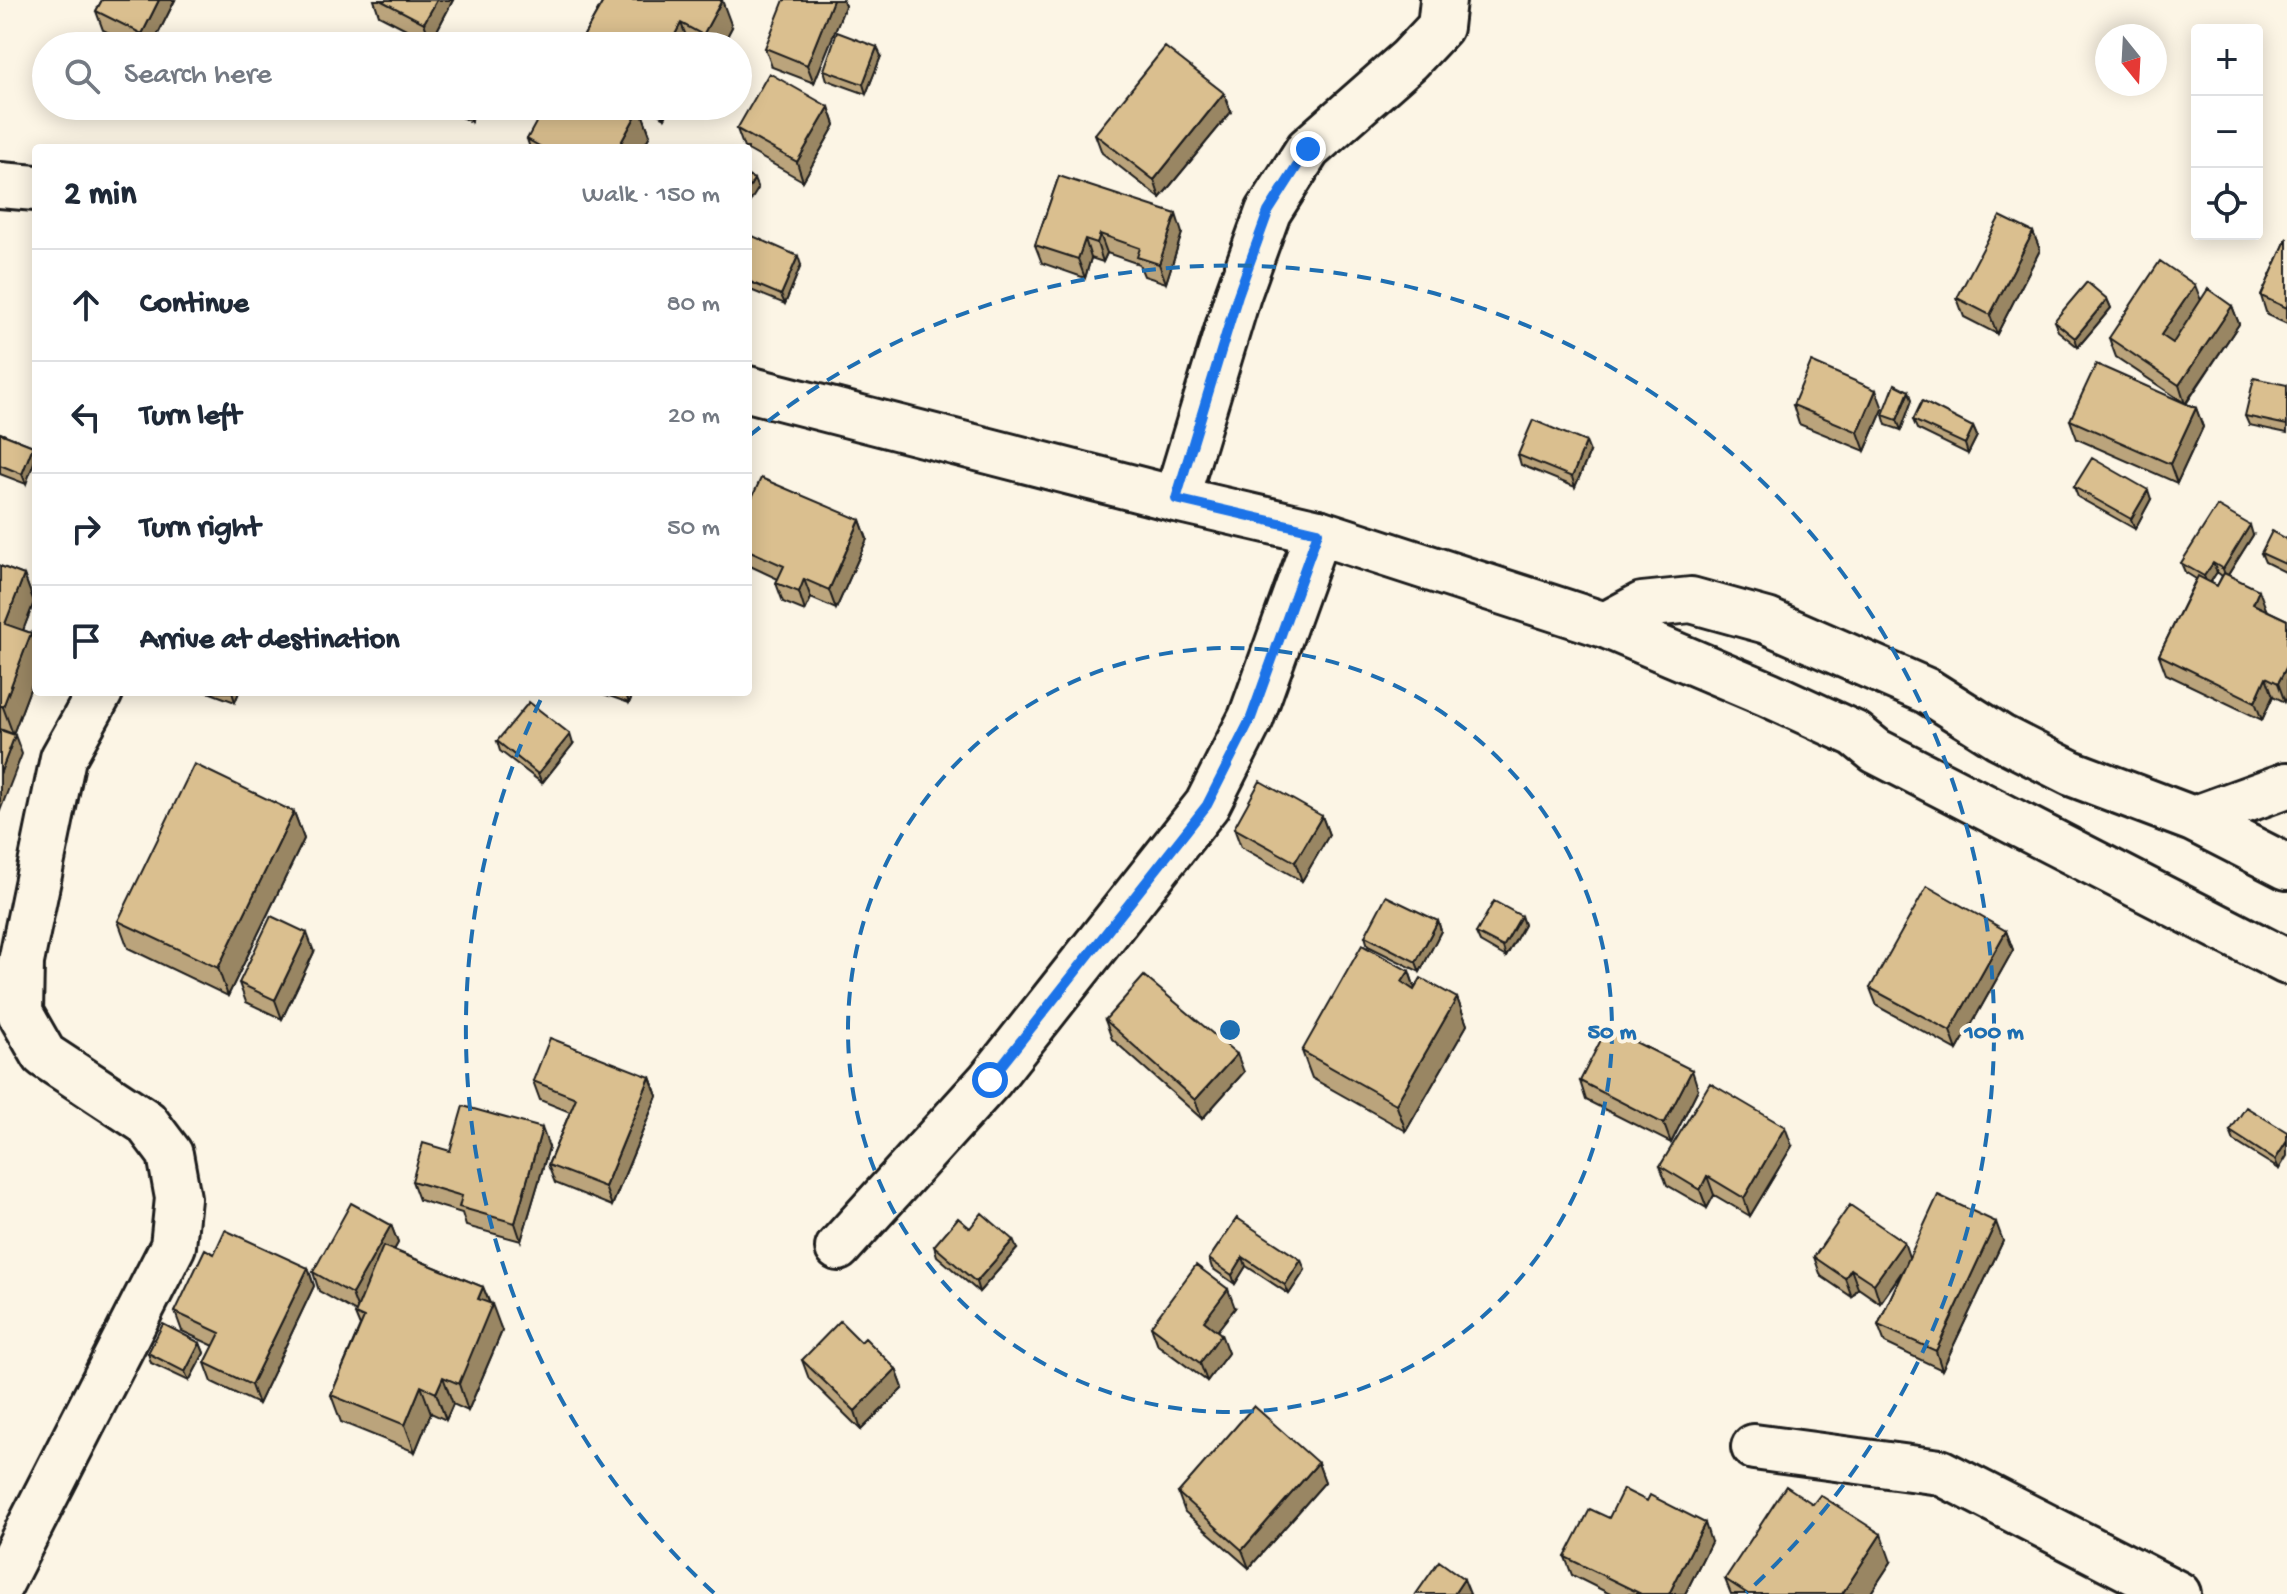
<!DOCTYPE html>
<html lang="en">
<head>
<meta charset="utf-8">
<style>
	:root { --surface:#fff; --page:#f6f6f7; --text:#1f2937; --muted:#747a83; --line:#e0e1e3 }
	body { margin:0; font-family:"Gochi Hand",sans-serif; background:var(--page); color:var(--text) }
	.controls { position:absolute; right:24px; top:24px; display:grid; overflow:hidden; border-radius:8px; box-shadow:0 4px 20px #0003 }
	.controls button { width:72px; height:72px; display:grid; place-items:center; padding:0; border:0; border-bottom:2px solid var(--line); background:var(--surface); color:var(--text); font:40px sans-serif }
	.compass { position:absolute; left:2095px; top:24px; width:72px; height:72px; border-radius:50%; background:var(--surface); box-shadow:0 4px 20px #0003; rotate:162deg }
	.stop { position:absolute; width:24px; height:24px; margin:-18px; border:6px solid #1a73e8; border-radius:50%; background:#fff }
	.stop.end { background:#1a73e8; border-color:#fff; box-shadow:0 2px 8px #0008 }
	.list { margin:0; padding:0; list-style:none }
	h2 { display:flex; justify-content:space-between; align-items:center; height:104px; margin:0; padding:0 32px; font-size:34px }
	h2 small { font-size:26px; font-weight:400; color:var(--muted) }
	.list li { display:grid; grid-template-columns:52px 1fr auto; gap:24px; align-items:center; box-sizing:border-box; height:112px; padding:0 32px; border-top:2px solid var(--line) }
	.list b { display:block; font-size:30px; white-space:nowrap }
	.list em { font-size:26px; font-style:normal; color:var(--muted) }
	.icon { flex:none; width:44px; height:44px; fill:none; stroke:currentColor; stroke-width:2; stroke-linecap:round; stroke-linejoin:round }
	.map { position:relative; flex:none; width:2287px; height:1594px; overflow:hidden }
	.search { position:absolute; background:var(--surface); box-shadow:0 4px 20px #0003; left:32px; top:32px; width:720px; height:88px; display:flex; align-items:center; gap:20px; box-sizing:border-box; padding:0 28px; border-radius:44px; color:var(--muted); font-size:30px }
	.panel { position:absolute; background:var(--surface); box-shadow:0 4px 20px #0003; left:32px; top:144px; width:720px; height:552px; border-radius:8px }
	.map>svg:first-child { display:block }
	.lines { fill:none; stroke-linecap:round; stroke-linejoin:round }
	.minor-casing { stroke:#1c1c1c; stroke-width:50 }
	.tertiary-casing { stroke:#1c1c1c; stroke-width:50 }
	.minor { stroke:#fcf5e5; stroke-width:44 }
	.tertiary { stroke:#fcf5e5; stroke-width:44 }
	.wall { fill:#bba47b; stroke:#1c1c1c; stroke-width:2; fill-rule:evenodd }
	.shaded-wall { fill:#998664; stroke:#1c1c1c; stroke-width:2 }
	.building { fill:#dabf8f; stroke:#1c1c1c; stroke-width:2 }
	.route { stroke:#1a73e8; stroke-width:10 }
	.ring { fill:none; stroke:#1f6fb2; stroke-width:4; stroke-dasharray:14 10 }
	.centre { fill:#1f6fb2; stroke:#fcf5e5; stroke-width:4 }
	.ring-label { font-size:24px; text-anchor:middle; font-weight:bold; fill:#1f6fb2; stroke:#fcf5e5; stroke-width:8; stroke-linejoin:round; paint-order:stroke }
</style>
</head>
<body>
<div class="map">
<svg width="2287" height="1594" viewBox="0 0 2287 1594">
	<rect width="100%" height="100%" fill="#fcf5e5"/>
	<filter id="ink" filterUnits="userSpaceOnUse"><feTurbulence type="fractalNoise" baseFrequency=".0125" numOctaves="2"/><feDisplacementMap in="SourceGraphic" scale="16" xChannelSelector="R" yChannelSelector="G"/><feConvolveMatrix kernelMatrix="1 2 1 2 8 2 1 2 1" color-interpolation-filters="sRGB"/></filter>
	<g filter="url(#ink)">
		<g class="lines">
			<!-- minor casing -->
			<g class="minor-casing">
				<path id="minor" d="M1176 499 1238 295 1268 212 1308 149 1409 60 1440 27 1443 0
					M1605 625 1642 605 1691 600 1767 621 1927 691 2000 737 2071 773 2193 819 2287 867
					M2193 819 2287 785
					M838 1248 990 1080 1207 805 1251 718 1318 532
					M1754 1447 1940 1472 2178 1594
					M0 1585 173 1246 178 1198 170 1154 146 1122 44 1055 20 1013 21 962 63 758 100 692"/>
			</g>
			<!-- tertiary casing -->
			<g class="tertiary-casing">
				<path id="tertiary" d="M0 185 36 188
					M748 389 1176 499 1318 532 1605 625 1768 694 1855 734 1876 751 2287 962"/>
			</g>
			<!-- minor -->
			<use href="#minor" class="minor"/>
			<!-- tertiary -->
			<use href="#tertiary" class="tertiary"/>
		</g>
		<!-- wall -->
		<path class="wall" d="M102 0H175L152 46H135L103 30 96 11Z
			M374 0H453L431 42 379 15Z
			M604 0 732 27 722 46H578Z
			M845 6 814 83 772 67 765 48Z
			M881 56 866 94 827 80 824 70Z
			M439 106H479L471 122Z
			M643 106H671L665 118Z
			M829 107 835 125 803 181 748 150V148H744L737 129Z
			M640 108 650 135 643 148H530L527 139Z
			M1231 112 1160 198 1102 153 1095 134Z
			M1059 176 1182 233 1166 283 1144 276 1139 264 1107 253 1103 262 1091 258 1085 278 1042 263 1035 245Z
			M2033 232 2040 250 1997 334 1964 317 1957 298Z
			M748 234 801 265 785 304 748 289Z
			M2287 238V324L2267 315 2261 296Z
			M2107 299 2111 308 2078 347 2058 331 2054 321Z
			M2201 300 2232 306 2239 324 2186 404 2196 408 2203 427 2177 483 2077 439 2070 420 2183 402 2116 357 2109 338Z
			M2287 385V433L2249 425 2245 416Z
			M1909 391 1912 400 1901 430 1886 425 1883 415Z
			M1793 405 1883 409 1865 451 1799 424Z
			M1913 420 1973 427 1977 436 1968 454 1917 429Z
			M0 433 33 446 26 484 0 474Z
			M1590 452 1575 487 1521 465 1518 455Z
			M2074 487 2151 499 2135 529 2078 497Z
			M748 506 860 520 867 539 836 609 811 598 805 611 783 602 776 583 778 579 748 565Z
			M2253 535 2228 575 2266 609V610L2287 620V698L2285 702 2273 696 2262 720 2166 674 2159 655 2196 579 2185 572 2181 563ZM2217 572 2222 576 2217 586 2210 582Z
			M2287 539V573L2265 562 2261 553Z
			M0 566 24 575 34 602 23 630 31 633 36 646V673L13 734 0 729Z
			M208 692H239L235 702Z
			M598 692H634L629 703Z
			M497 741 573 744 542 783 500 751Z
			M294 812 304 839 228 996 128 948 118 921Z
			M1322 816 1329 835 1302 881 1241 847 1234 828Z
			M1521 916 1524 925 1506 957 1480 942 1476 933Z
			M1438 921 1441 931 1420 972 1368 946 1365 936Z
			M2006 931 2013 950 1957 1050 1877 1006 1870 988Z
			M314 952 282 1019 246 1002 239 983Z
			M1409 971 1415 988 1457 998 1467 1025 1406 1131 1312 1078 1302 1051Z
			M1105 1020 1244 1072 1202 1119 1112 1039Z
			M650 1077 657 1096 612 1206 555 1183 548 1165 570 1112 540 1100 533 1081Z
			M1580 1081 1698 1089 1671 1143 1586 1100Z
			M2230 1131 2287 1132 2279 1169 2234 1141Z
			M1792 1146 1750 1216 1714 1195 1707 1208 1667 1185 1660 1166Z
			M549 1147 521 1241 466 1226 462 1213 419 1200 412 1181 450 1151Z
			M1237 1218 1305 1270 1289 1294 1246 1266 1235 1284 1212 1268 1209 1259Z
			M391 1225 398 1243 394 1250 483 1287 502 1331 468 1411 453 1404 446 1420 431 1413 415 1452 341 1422 331 1395 360 1326 355 1314 356 1312 319 1291 313 1272Z
			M970 1228 1017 1249 979 1292 937 1256 934 1246Z
			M2003 1241 1942 1370 1885 1343 1878 1325 1903 1271 1880 1303 1858 1288 1852 1297 1821 1276 1814 1257H1909Z
			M214 1254 308 1268 314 1286 258 1404 212 1382 205 1363 214 1346 182 1331 175 1312Z
			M1235 1308 1217 1331 1228 1353 1207 1381 1158 1345 1151 1326Z
			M861 1342 896 1369 903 1388 861 1430 809 1379 802 1360Z
			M200 1343 204 1353 189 1381 151 1363 148 1353Z
			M1318 1463 1325 1482 1249 1568 1185 1512 1178 1493Z
			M1609 1518 1711 1542 1685 1594H1610L1572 1575 1565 1557Z
			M1891 1562 1870 1594H1731L1725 1579Z"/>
		<!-- shaded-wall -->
		<path class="shaded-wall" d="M159 0H175L152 46H146L142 34Z
			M437 0H453L431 42 424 23Z
			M722 0 732 27 722 46H707L703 35Z
			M833 0H843L845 6 814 83 807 65Z
			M681 23 690 46H669Z
			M877 47 881 56 866 94 863 84Z
			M1224 93 1231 112 1160 198 1154 180Z
			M471 106H479L471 122 468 112Z
			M661 106H671L665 118Z
			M829 107 835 125 803 181 797 162Z
			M640 108 650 135 643 148H618Z
			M754 179 758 189 748 205V190Z
			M1176 214 1182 233 1166 283 1159 264Z
			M2033 232 2040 250 1997 334 1990 315Z
			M1100 234 1107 253 1103 262 1097 243Z
			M1085 239 1091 258 1085 278 1078 259Z
			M798 256 801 265 785 304 781 295Z
			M2195 285 2202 303 2167 354 2161 335Z
			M2107 299 2111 308 2078 347 2075 338Z
			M2232 306 2239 324 2185 404 2179 385Z
			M1876 390 1883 409 1865 451 1858 432Z
			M1909 391 1912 400 1901 430 1897 420Z
			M2196 408 2203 427 2177 483 2170 464Z
			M1973 427 1977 436 1968 454 1965 444Z
			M1586 442 1590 452 1575 487 1572 477Z
			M33 446 36 457 26 484 22 474Z
			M2148 490 2151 499 2135 529 2131 519Z
			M860 520 867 539 836 609 829 590Z
			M2250 525 2253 535 2226 578 2223 569Z
			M2213 563 2217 572 2208 586 2204 576Z
			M24 575 34 602 15 651 5 624Z
			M804 579 811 598 805 611 799 592Z
			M2259 590 2266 609 2260 622 2253 604Z
			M31 633 36 646V673L13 734 3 707Z
			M2287 666V698L2285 702 2278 683Z
			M2266 677 2273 696 2262 720 2255 702Z
			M232 692H239L235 702Z
			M626 692H634L629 703 626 694Z
			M570 734 573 744 542 783 538 774Z
			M15 735 22 754 0 811V774Z
			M294 812 304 839 228 996 218 968Z
			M1322 816 1329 835 1302 881 1295 862Z
			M1521 916 1524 925 1506 957 1503 947Z
			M1438 921 1441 931 1420 972 1416 962Z
			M2006 931 2013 950 1957 1050 1950 1031Z
			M307 933 314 952 282 1019 275 1000Z
			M1409 971 1418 998 1402 982Z
			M1457 998 1467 1025 1406 1131 1396 1104Z
			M1237 1054 1244 1072 1202 1119 1195 1100Z
			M1692 1070 1698 1089 1671 1143 1664 1124Z
			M650 1077 657 1096 612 1206 605 1187Z
			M1785 1127 1792 1146 1750 1216 1744 1198Z
			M542 1128 549 1147 521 1241 515 1223Z
			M2287 1141V1156L2279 1169 2275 1160Z
			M1707 1176 1714 1195 1707 1208 1700 1190Z
			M1996 1222 2003 1241 1942 1370 1936 1351Z
			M391 1225 398 1243 359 1313 352 1294Z
			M1013 1240 1017 1249 979 1292 976 1282Z
			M1904 1242 1910 1260 1880 1303 1874 1284Z
			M1243 1257 1246 1266 1235 1284 1232 1275Z
			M1301 1260 1305 1270 1289 1294 1285 1285Z
			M308 1268 314 1286 258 1404 251 1385Z
			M1851 1269 1858 1288 1852 1297 1845 1278Z
			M483 1287 491 1307 492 1304 502 1331 468 1411 459 1384 478 1299Z
			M1228 1289 1235 1308 1210 1340 1204 1321Z
			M1221 1334 1228 1353 1207 1381 1200 1363Z
			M200 1343 204 1353 189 1381 185 1372Z
			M896 1369 903 1388 861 1430 855 1411Z
			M443 1377 453 1404 446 1420 436 1393Z
			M421 1386 431 1413 415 1452 405 1425Z
			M1318 1463 1325 1482 1249 1568 1242 1550Z
			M1705 1523 1711 1542 1685 1594H1669Z
			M1881 1534 1891 1562 1870 1594H1842Z
			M1464 1579 1470 1594H1454Z"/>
		<!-- building -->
		<path class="building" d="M102 0H159L142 34 96 11Z
			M380 0H437L424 23Z
			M604 0H722L703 35 681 23 669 46H578Z
			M784 0H833L807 65 765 48Z
			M837 32 877 47 863 84 824 70Z
			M1165 47 1224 93 1154 180 1095 134Z
			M769 73 829 107 797 162 737 129Z
			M455 106H471L468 112Z
			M545 106H637L640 108 618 148H543L527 139Z
			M748 176 754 179 748 190Z
			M1059 176 1176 214 1159 264 1137 257 1140 248 1100 234 1097 243 1085 239 1078 259 1035 245Z
			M2000 216 2033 232 1990 315 1957 298Z
			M748 234 798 256 781 295 748 281Z
			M2287 238V308L2261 296Z
			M2160 261 2195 285 2161 335 2173 343 2208 289 2232 306 2179 385 2109 338Z
			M2087 282 2107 299 2075 338 2054 321Z
			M1811 362 1876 390 1858 432 1793 405Z
			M2096 364 2196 408 2170 464 2070 420Z
			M2254 378 2287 385V425L2245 416Z
			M1895 384 1909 391 1897 420 1883 415Z
			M1922 401 1973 427 1965 444 1913 420Z
			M1533 420 1586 442 1572 477 1518 455Z
			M0 433 33 446 22 474 0 465Z
			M2092 458 2148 490 2131 519 2074 487Z
			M761 478 860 520 829 590 804 579 799 592 776 583 784 566 748 550V506Z
			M2217 506 2250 525 2223 569 2213 563 2204 576 2181 563Z
			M2272 531 2287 539V560L2285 564 2261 553Z
			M0 566 24 575 5 624 31 633 3 707 0 705Z
			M2224 573 2259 590 2253 604 2287 620V666L2278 683 2266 677 2255 702 2159 655 2198 576 2217 586Z
			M529 702 570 734 538 774 497 741Z
			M0 730 15 735 0 774Z
			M194 764 294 812 218 968 118 921Z
			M1260 781 1322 816 1295 862 1234 828Z
			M1927 886 2006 931 1950 1031 1870 988Z
			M1386 896 1438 921 1416 962 1365 936Z
			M1494 901 1521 916 1503 947 1476 933Z
			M271 916 307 933 275 1000 239 983Z
			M1362 945 1409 971 1402 982 1414 990 1421 978 1457 998 1396 1104 1302 1051Z
			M1144 976 1237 1054 1195 1100 1105 1020Z
			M1607 1028 1692 1070 1664 1124 1580 1081Z
			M550 1038 650 1077 605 1187 548 1165 576 1098 533 1081Z
			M1710 1083 1785 1127 1744 1198 1707 1176 1700 1190 1660 1166Z
			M463 1106 542 1128 515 1223 459 1207 462 1196 412 1181 423 1143 450 1151Z
			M2246 1107 2287 1132V1141L2275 1160 2230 1131Z
			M1938 1195 1996 1222 1936 1351 1878 1325Z
			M351 1203 391 1225 352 1294 313 1272Z
			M1850 1205 1904 1242 1874 1284 1851 1269 1845 1278 1814 1257Z
			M982 1213 1013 1240 976 1282 934 1246 958 1218 970 1228Z
			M1237 1218 1301 1260 1285 1285 1243 1257 1232 1275 1209 1259Z
			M225 1230 308 1268 251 1385 205 1363 220 1333 175 1312 205 1249 214 1254Z
			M383 1246 483 1287 478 1299 492 1304 459 1384 443 1377 436 1393 421 1386 405 1425 331 1395 364 1318 355 1314Z
			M1196 1265 1228 1289 1204 1321 1221 1334 1200 1363 1151 1326Z
			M840 1321 861 1342 865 1338 896 1369 855 1411 802 1360Z
			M163 1324 200 1343 185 1372 148 1353Z
			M1254 1406 1318 1463 1242 1550 1178 1493Z
			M1786 1486 1813 1504 1820 1495 1881 1534 1842 1594H1748L1725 1579Z
			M1623 1489 1647 1501 1650 1495 1705 1523 1669 1594H1641L1565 1557 1590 1509 1609 1518Z
			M1439 1561 1464 1579 1454 1594H1416Z"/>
	</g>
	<g class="lines" filter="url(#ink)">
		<!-- route -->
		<path class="route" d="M990 1080 1207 805 1251 718 1318 532 1176 499 1238 295 1268 212 1308 149"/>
	</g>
	<!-- distance rings -->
	<g class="ring">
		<circle cx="1230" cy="1030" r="382"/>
		<path d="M714 1593A764 764 0 0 1 543 695M749 436A764 764 0 0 1 1746 1593"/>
	</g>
	<circle cx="1230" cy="1030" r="12" class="centre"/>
	<g class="ring-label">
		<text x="1612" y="1038">50 m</text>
		<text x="1994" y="1038">100 m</text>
	</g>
</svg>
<div class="controls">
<button>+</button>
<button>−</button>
<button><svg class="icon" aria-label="locate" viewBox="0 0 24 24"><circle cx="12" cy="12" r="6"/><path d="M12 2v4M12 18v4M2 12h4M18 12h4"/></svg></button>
</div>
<svg class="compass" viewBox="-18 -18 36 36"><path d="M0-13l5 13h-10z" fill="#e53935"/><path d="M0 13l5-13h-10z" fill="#747a83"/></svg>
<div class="stop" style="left:990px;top:1080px"></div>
<div class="stop end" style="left:1308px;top:149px"></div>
<div class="search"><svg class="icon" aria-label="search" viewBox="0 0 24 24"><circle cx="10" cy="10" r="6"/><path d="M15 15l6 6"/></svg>Search here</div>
<section class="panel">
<h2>2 min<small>Walk · 150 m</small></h2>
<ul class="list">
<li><svg class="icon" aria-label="ahead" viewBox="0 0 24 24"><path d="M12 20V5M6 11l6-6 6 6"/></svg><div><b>Continue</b></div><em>80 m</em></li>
<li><svg class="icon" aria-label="left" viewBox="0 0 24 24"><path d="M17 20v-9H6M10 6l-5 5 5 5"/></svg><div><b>Turn left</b></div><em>20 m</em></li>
<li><svg class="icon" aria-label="right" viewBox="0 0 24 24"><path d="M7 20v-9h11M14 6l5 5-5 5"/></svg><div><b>Turn right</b></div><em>50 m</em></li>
<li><svg class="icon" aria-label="arrive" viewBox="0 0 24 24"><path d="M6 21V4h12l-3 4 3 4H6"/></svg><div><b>Arrive at destination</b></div></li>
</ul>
</section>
</div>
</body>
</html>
